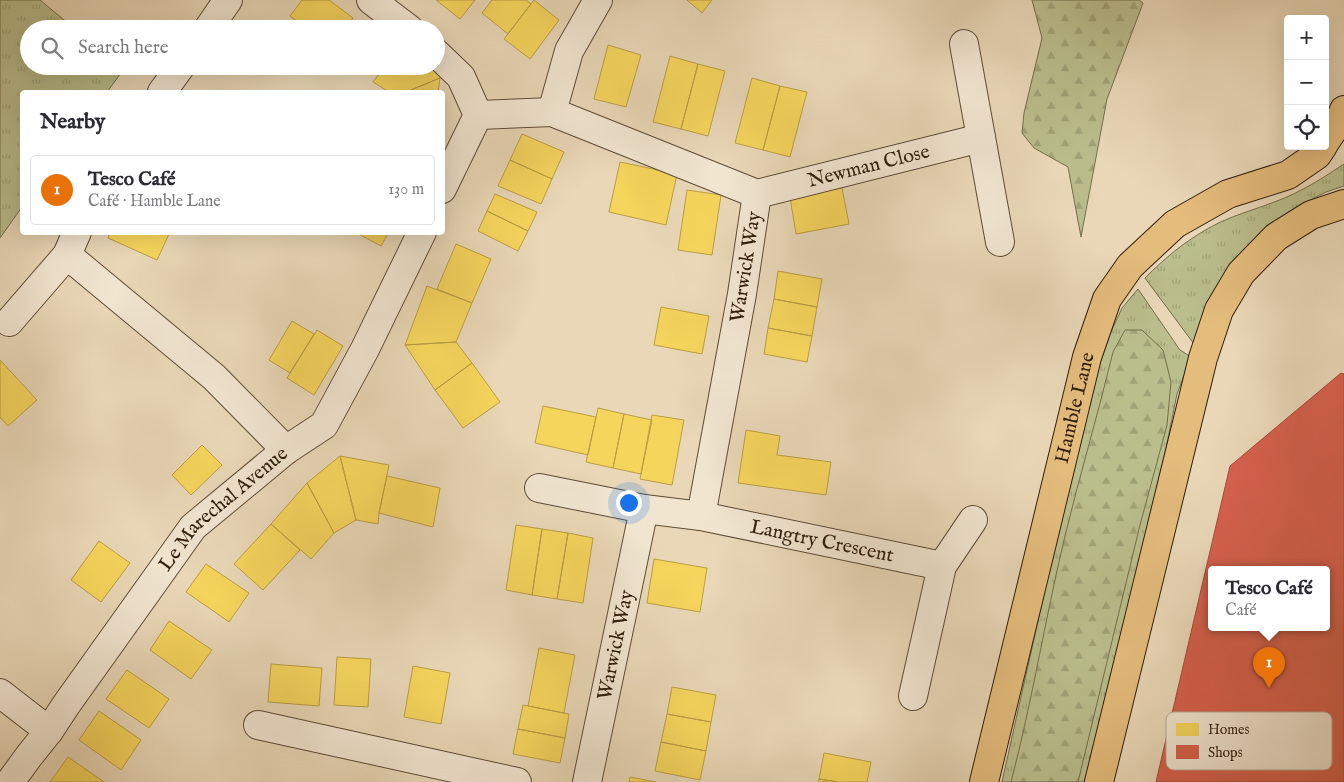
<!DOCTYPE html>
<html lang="en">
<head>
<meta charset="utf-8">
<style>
	:root { --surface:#fff; --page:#f7f7f7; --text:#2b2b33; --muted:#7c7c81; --line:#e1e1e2; --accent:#8f2418 }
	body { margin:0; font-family:"IM FELL English",serif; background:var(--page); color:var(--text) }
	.controls { position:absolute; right:15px; top:15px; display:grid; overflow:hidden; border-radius:5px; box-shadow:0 5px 20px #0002 }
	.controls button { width:45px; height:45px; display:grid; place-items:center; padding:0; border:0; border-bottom:1px solid var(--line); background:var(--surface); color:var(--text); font:25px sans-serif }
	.you { position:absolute; left:628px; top:502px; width:18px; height:18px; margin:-12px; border:4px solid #fff; border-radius:50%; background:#1a73e8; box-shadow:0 0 0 8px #1a73e833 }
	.badge { display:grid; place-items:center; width:32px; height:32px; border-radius:50%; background:var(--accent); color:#fff; font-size:16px; font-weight:700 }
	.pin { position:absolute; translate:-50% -41px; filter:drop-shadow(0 1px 2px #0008) }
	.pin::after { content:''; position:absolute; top:26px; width:18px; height:15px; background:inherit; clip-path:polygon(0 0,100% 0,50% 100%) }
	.popup { position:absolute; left:1208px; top:566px; width:122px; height:65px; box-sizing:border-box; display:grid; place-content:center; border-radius:5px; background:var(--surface); filter:drop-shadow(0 1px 4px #0005); font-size:16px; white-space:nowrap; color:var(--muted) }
	.popup b { font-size:19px; color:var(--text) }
	.popup::after { content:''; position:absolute; left:50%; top:100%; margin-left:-10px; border:10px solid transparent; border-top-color:var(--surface) }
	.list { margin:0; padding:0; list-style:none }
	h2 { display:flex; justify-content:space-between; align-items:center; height:65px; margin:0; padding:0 20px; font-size:21px }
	h2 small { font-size:16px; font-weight:400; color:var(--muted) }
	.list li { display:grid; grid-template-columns:32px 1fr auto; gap:15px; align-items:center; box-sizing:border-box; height:70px; margin:0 10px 10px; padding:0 10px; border:1px solid var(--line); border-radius:5px }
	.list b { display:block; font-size:19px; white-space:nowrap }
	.list p { margin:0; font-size:16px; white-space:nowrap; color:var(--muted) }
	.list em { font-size:16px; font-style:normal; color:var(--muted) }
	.icon { flex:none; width:28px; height:28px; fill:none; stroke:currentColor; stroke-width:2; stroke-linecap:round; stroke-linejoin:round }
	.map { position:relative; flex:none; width:1344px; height:782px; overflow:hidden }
	.search { position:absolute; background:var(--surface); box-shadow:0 5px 20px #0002; left:20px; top:20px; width:425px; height:55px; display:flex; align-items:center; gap:12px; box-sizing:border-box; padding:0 18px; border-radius:28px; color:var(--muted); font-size:19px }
	.panel { position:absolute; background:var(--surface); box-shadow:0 5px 20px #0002; left:20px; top:90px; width:425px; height:145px; border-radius:5px }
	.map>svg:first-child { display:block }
	.grass { fill:url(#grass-tufts); stroke:#756e4c }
	.forest { fill:url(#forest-firs); stroke:#756e4c }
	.homes { fill:#f6d55c; stroke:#bb9e44 }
	.shops { fill:#d6604d; stroke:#a44c39; fill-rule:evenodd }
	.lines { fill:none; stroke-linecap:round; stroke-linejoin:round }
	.street-casing { stroke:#5e4c36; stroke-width:30 }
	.primary-casing { stroke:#301e0b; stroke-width:30 }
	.street { stroke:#f1e5d0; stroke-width:28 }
	.primary { stroke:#e4bc7c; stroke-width:28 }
	.labels { text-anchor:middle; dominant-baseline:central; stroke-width:5; stroke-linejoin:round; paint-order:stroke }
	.street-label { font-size:20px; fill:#301e0b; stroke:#f1e5d0 }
	.key { fill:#f1e5d0; stroke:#b7a995; stroke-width:1 }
	.key-label { font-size:14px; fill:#301e0b }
</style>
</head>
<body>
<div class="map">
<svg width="1344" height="782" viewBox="0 0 1344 782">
	<defs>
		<pattern id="grass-tufts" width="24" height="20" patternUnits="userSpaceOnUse" patternTransform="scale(1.25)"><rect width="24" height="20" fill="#babd8c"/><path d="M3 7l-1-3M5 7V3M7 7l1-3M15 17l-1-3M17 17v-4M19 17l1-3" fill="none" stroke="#a0a277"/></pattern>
		<pattern id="forest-firs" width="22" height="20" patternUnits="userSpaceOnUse" patternTransform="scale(1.25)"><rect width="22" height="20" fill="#babd8c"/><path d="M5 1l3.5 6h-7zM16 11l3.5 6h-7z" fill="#a0a277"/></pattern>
	</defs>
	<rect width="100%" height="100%" fill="#e9d7b7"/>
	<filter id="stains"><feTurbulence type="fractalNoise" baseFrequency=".004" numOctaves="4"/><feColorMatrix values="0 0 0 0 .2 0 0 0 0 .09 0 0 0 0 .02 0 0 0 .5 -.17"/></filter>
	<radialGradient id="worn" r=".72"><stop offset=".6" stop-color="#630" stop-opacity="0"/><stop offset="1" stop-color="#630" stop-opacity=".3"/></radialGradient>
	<!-- grass -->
	<path class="grass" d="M0 0H40L75 29H29V66H121L124 69 107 92H22V207L0 238Z
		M1344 164V186L1326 192 1298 206 1265 228 1240 254 1215 290 1201 322 1194 344 1145 278C1165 258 1184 242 1209 228 1230 216 1254 210 1277 201 1301 192 1323 178 1344 164Z
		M1138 289 1180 350 1191 357 1177 394 1165 453 1086 782H1002L1063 509 1083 423 1098 369 1110 334 1122 308Z"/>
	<!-- forest -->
	<path class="forest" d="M1032 0H1139L1143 3 1107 99 1081 237 1068 167 1034 148 1022 133 1024 113 1042 38Z
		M1125 330H1142L1163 350 1171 382 1167 425 1140 525 1078 782H1011C1032 702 1045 620 1064 540 1079 477 1098 415 1113 352Z"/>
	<!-- homes -->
	<path class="homes" d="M302 0H329L353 18 344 29H307L290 16Z
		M436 0H475L460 19Z
		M492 0H526L531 4 508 34 482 13Z
		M534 0 559 20 530 59 504 39Z
		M687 0H712L702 13Z
		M608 45 641 55 626 107 594 99Z
		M670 56 698 64 681 129 653 122Z
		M698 64 725 71 708 136 681 129Z
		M385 66H436L440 67V78L406 92H389L373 82Z
		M440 78 438 92H406Z
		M752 78 780 86 763 150 735 143Z
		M780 86 807 92 790 157 763 150Z
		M522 134 564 152 552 179 510 160Z
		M510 160 552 179 541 204 498 186Z
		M620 162 677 174 666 225 609 212Z
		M842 188 849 224 796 234 790 197Z
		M687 190 721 195 712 255 678 250Z
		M495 194 537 212 528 231 487 211Z
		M487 211 528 231 518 251 478 231Z
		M110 232H170L157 260 108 238Z
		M355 232H389L381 246Z
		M456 244 491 259 472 303 437 289Z
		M778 271 822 279 817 307 774 299Z
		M427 286 472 303 456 342 405 345Z
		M774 299 817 307 812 336 768 328Z
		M661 307 709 316 702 354 654 345Z
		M292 321 314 334 290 373 269 360Z
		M768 328 812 336 807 362 764 354Z
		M317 330 343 346 314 395 287 378Z
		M456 342 472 363 435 390 405 345Z
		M0 360 37 400 8 426 0 417Z
		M472 363 500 402 463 428 435 390Z
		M543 406 596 417 588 455 535 443Z
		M598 408 624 414 613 468 586 462Z
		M624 414 652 420 641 474 613 468Z
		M652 415 684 420 672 485 640 479Z
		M746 430 780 436 777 455 831 462 826 495 738 483Z
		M202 445 222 465 191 495 172 475Z
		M340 456 356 520 334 533 307 483Z
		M340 456 389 465 379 513 378 524 356 520Z
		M387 476 440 488 433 527 379 513Z
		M307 483 334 533 311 559 271 524Z
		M271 524 300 550 263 590 234 564Z
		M516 525 542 529 532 595 506 590Z
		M542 529 568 533 557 599 532 595Z
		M568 533 593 538 583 603 557 599Z
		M99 541 130 563 101 602 71 580Z
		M654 559 707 568 700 612 647 603Z
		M206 564 249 593 229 622 186 592Z
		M169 621 212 650 191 679 150 650Z
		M539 648 575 655 564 713 528 706Z
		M337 657 371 659 368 707 334 705Z
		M271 664 322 668 319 706 268 702Z
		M413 666 450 673 441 724 404 717Z
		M127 670 169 699 149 728 106 699Z
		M672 687 716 695 711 722 667 714Z
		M523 705 569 714 565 738 518 729Z
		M99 711 141 740 121 770 79 740Z
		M667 714 711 722 706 751 661 742Z
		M518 729 565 738 560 763 513 754Z
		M661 742 706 751 700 780 655 771Z
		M824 753 871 762 867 782H838L819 779Z
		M68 757 104 782H50Z
		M630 777 656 782H629Z
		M819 779 838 782H818Z"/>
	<!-- shops -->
	<path class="shops" d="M1341 373 1344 374V782H1156L1230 466ZM1212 569H1326V627H1212Z"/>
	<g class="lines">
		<!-- street casing -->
		<g class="street-casing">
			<g id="street">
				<path d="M371 0 409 29"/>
				<path d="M208 29 228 0"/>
				<path d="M964 44 1000 242"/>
				<path d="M436 53 461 77 478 115 442 189"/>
				<path d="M162 92 181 66"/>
				<path d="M552 112 569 51 598 0"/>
				<path d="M478 115 552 112 757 194 742 294 701 516"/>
				<path id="s1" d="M757 194 981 138"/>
				<path d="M67 255 214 377 286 450"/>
				<path d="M9 322 67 255 77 232"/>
				<path id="s2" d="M539 488 644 509 701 516 942 566"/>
				<path d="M0 693 49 731"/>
				<path d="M913 696 942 566 973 520"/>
				<path d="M258 725 517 782"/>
				<path id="s3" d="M10 782 29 756 49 731 66 705 193 527 286 450 324 425 365 349 422 232"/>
				<path id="s4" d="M587 782 644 509"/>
			</g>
		</g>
		<!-- primary casing -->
		<g class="primary-casing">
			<g id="primary">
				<path d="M1325 142 1340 120 1344 110"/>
				<path id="s5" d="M984 782 1087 357 1107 299 1130 266 1175 224 1228 194 1288 175 1317 155 1323 146"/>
				<path d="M1099 782 1203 358 1219 310 1241 273 1276 237 1311 215 1344 204"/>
			</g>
		</g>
		<!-- street -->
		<use href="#street" class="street"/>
		<!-- primary -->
		<use href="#primary" class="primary"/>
	</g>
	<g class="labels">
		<!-- street labels -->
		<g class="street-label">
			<text stroke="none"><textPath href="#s1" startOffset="115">Newman Close</textPath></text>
			<text transform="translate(746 267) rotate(-81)">Warwick Way</text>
			<text stroke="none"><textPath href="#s5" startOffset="385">Hamble Lane</textPath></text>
			<text stroke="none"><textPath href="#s3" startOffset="348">Le Marechal Avenue</textPath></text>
			<text stroke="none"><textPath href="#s2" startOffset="288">Langtry Crescent</textPath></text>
			<text stroke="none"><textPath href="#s4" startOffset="140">Warwick Way</textPath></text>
		</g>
	</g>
	<!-- legend -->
	<rect x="1166" y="712" width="166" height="58" rx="8" class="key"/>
	<rect x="1176" y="723" width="23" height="13" fill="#f6d55c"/>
	<rect x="1176" y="745" width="23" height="14" fill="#d6604d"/>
	<g class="key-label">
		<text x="1208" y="734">Homes</text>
		<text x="1208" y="757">Shops</text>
	</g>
	<rect width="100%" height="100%" filter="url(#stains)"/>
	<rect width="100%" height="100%" fill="url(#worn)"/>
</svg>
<div class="controls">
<button>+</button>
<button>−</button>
<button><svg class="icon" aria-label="locate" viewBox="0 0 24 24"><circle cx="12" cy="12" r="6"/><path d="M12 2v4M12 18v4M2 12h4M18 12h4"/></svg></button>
</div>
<div class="you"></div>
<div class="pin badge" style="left:1269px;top:688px;background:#e8710a">1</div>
<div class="popup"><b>Tesco Café</b>Café</div>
<div class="search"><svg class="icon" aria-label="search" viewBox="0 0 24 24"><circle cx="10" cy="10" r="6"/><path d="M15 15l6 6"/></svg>Search here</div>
<section class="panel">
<h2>Nearby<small></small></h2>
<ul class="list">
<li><span class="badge" style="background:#e8710a">1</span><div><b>Tesco Café</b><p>Café · Hamble Lane</p></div><em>130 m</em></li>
</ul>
</section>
</div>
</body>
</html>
